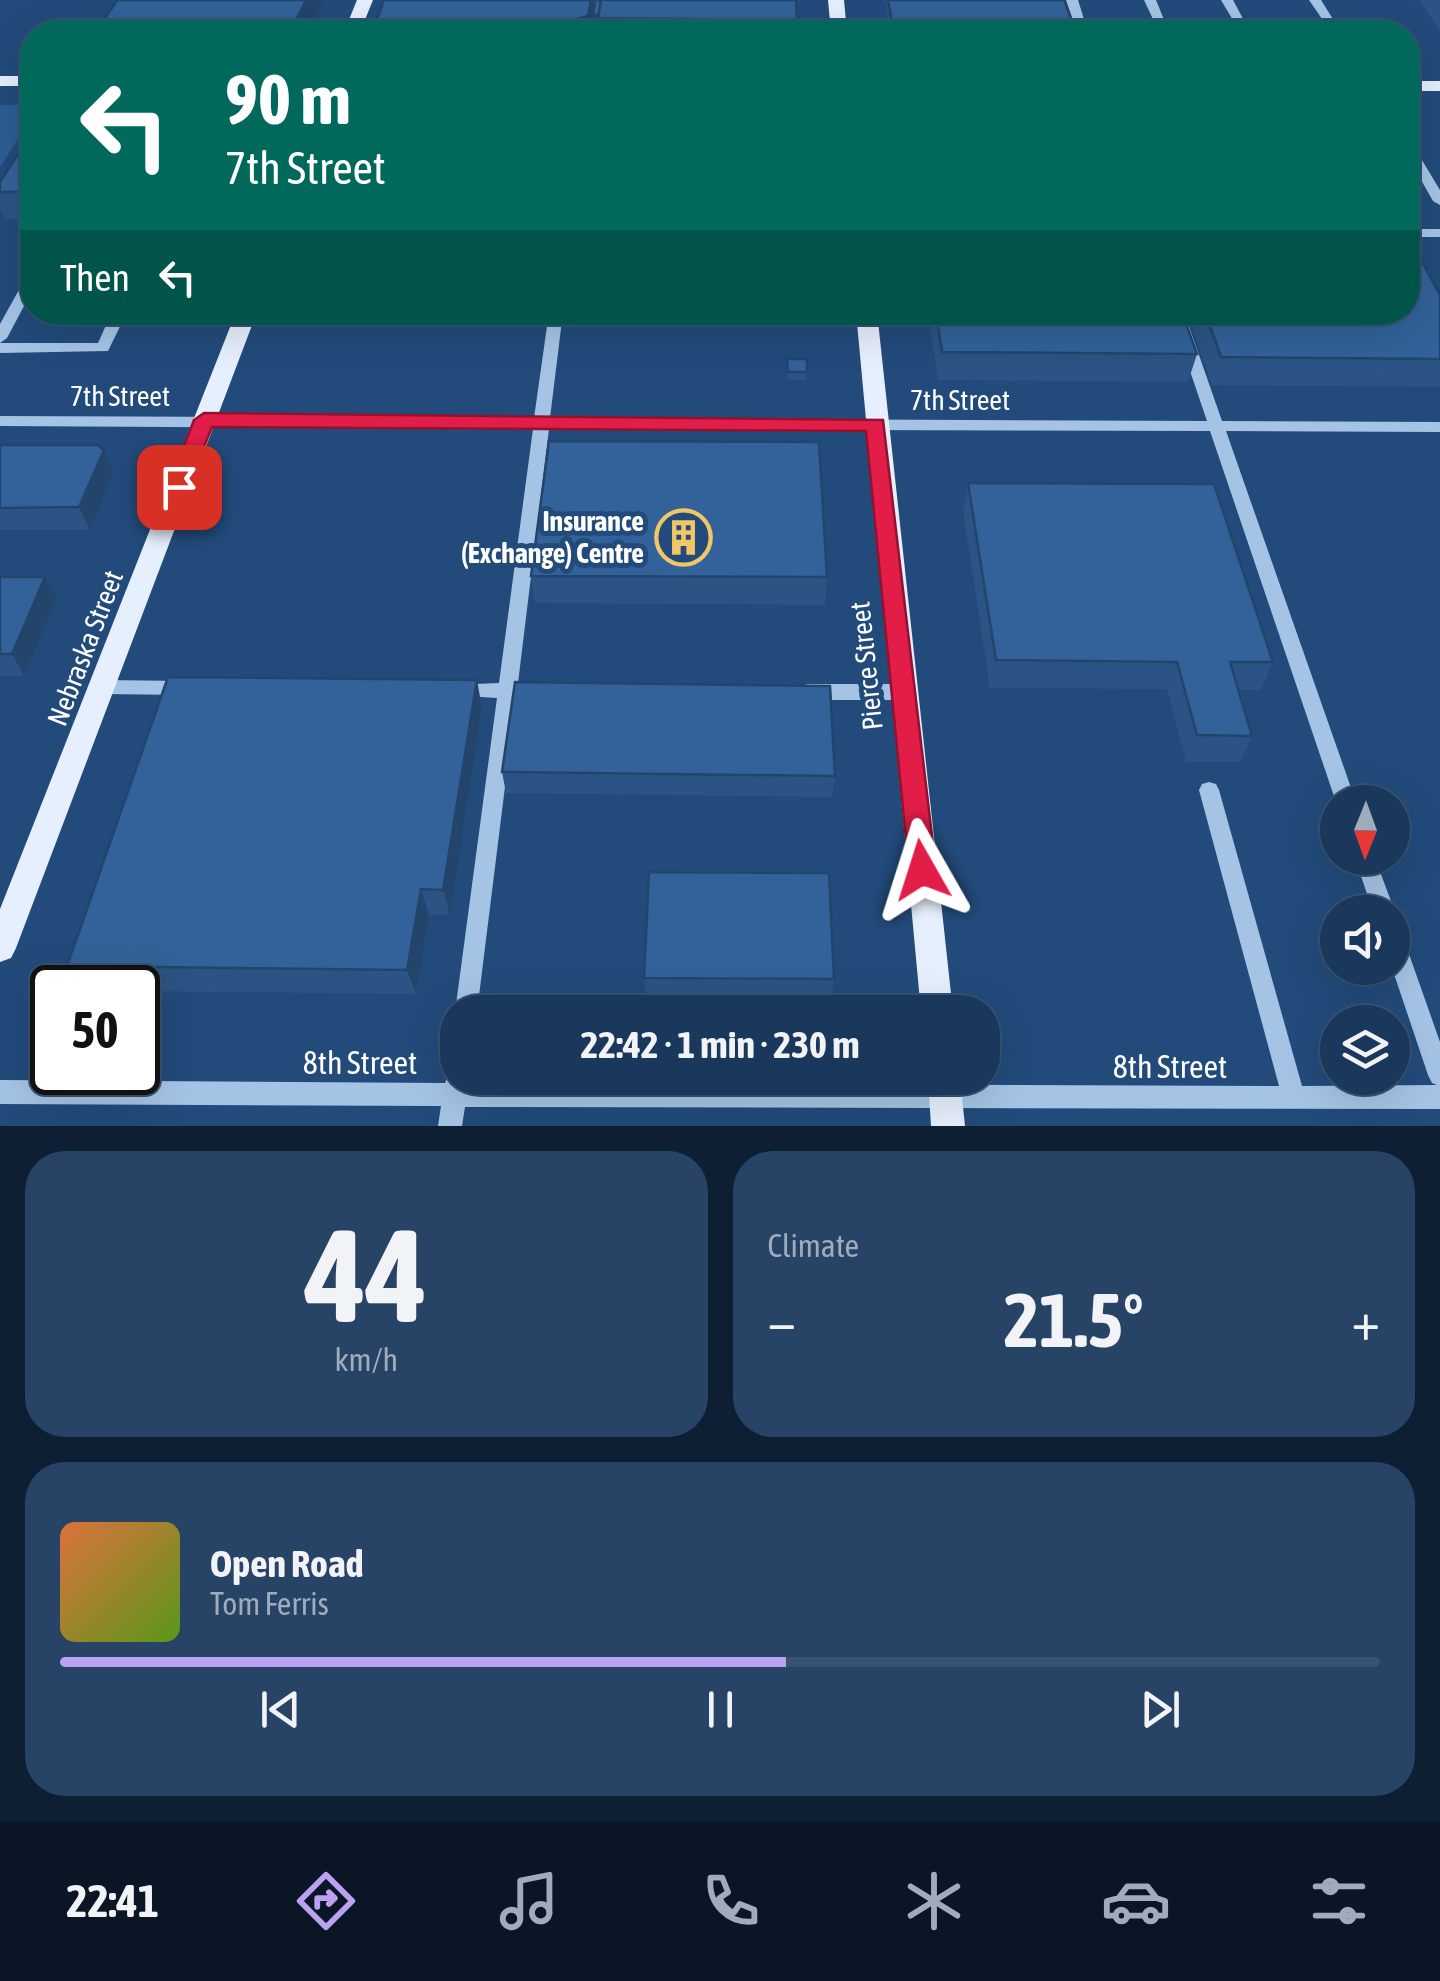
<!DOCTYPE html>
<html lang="en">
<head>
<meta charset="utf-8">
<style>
  :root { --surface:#1a385c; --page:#274365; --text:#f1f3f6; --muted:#9facbb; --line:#385272; --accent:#bca0f2 }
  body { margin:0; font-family:"Asap Condensed",sans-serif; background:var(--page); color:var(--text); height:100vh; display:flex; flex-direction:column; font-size:38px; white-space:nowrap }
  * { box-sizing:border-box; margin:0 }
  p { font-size:32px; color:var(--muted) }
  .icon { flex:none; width:55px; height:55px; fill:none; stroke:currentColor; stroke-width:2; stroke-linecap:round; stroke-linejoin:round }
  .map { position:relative; height:1126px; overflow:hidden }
  .panel { display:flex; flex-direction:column; gap:25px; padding:25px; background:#0e1f33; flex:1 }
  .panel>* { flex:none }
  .top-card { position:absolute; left:20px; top:20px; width:1400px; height:305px; border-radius:40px; box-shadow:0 10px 40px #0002,0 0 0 2px var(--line); background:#00695c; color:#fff; overflow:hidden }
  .needle { width:65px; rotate:181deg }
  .buttons { position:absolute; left:1320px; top:785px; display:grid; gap:20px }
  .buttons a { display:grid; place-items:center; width:90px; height:90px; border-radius:50%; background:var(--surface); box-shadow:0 10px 40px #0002,0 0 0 2px var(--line); font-size:50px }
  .speed { position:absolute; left:30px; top:965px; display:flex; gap:20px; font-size:50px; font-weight:700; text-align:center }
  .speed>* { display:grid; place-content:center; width:130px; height:130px; border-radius:50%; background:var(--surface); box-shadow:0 10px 40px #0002,0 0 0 2px var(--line); line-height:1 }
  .speed .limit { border:5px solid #111; border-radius:15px; background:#fff; color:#111 }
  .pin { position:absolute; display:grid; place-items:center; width:85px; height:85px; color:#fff; margin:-42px; border-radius:20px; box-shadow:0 5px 15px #0006 }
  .me { position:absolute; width:110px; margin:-55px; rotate:354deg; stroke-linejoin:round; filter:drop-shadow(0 0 8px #0008) }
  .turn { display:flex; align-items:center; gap:35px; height:210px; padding:0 40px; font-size:45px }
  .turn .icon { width:130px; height:130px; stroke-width:2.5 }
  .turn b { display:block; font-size:70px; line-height:85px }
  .then { display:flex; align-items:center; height:95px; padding:0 40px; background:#0003; gap:20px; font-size:38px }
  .big { font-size:75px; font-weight:700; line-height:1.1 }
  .panel .card { flex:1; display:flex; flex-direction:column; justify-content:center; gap:15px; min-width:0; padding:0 35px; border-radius:40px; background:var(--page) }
  .panel .dial { align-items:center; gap:0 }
  .dial b { font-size:130px; line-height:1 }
  .song { display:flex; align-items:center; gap:30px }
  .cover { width:120px; height:120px; border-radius:15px; background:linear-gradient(135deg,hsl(20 70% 55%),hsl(90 70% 35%)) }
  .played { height:10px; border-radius:5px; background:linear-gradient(90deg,var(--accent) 55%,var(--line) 55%) }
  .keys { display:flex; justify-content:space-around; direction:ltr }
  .heat { display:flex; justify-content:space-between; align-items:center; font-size:55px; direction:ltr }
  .panel .tiles { flex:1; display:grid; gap:25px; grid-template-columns:1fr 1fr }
  .card:last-child { grid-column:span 2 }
  .trip { position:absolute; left:440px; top:995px; width:560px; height:100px; border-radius:40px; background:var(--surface); box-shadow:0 10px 40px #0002,0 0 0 2px var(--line); font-weight:700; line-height:100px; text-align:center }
  .menu { display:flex; height:160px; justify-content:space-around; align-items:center; background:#0a1625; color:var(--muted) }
  .menu .icon { width:70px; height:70px }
  .menu .active { color:var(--accent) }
  .menu b { font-size:45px; color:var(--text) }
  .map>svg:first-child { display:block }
  .green { fill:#2c5d93 }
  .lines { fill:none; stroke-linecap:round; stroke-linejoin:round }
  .minor-tunnel { stroke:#43668f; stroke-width:12; stroke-dasharray:12 6; stroke-linecap:butt }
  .minor { fill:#a5c4e5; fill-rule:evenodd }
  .major { fill:#e6effd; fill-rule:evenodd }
  .wall { fill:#2b5484 }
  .shaded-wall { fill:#23456b }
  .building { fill:#326299; stroke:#23456b; stroke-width:2.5 }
  .route { fill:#e11d48; stroke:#92132f; stroke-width:2.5 }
  .labels { text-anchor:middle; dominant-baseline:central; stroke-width:10; stroke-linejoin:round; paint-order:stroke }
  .street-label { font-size:28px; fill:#fff; stroke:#224b7b }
  .poi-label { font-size:28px; font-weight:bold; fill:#fff; stroke:#224b7b; text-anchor:end }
  .near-street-label { font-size:32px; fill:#fff; stroke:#224b7b }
</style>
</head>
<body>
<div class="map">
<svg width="1440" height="1126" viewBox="0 0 1440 1126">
  <rect width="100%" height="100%" fill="#224b7b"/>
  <path class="green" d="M0,105H32V118L0,167Z"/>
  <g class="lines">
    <path class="minor-tunnel" d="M598,32L603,0"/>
    <path class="minor" d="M1066,0H1078L1088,32H1077Z
      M1144,0H1156L1169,32H1159Z
      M1221,0H1233L1250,32H1240Z
      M1309,0H1321L1341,32H1331Z
      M1408,143L1414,147L1440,190V205L1433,201L1408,157Z
      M1408,229H1440V237H1408Z
      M32,275V291L7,338L0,343V324L25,279Z
      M112,312H127L108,351L0,353V343H98Z
      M549,312H563L550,418L1207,421L1170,312H1184L1222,421L1440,422V432L1226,431L1356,802H1338V805L1336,802L1210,431L549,429L518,683L543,686L545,691L543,696L516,698L477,1012H458V1018L455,1012L497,698L450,695L448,690L450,685L499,683L533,429L0,426V416L534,418Z
      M102,680L186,681L193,683L195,688L193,693L186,695L102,694L95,692L93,687L95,682Z
      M807,684H905L912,687L914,692L912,697L905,700H807L800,697L798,692L800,687Z
      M1209,782L1216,784L1219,790L1302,1086L1437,1085L1432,1083L1428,1075L1392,968V927L1400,930L1403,937L1440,1042V1109L465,1107L462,1126H438L441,1106L0,1104V1080L445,1083L450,1070L458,1067V1078H469V1083L1279,1086L1199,790L1202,784Z
      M1355,858H1375L1395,912L1392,917V912H1373Z"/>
    <path class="major" d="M357,0H373L360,32H344Z
      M828,0H844L847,32H831Z
      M0,76H32V86H0Z
      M1408,81H1440V91H1408Z
      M236,312H257L16,948L11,958L0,962V909Z
      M856,312H877L953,1012H921Z
      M928,1078H960L965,1126H931Z"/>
  </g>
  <path class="wall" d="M117,0H323L308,32H98Z
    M384,0H593L594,17L592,28H599L598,18L797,20V32H374L373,30Z
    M885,0H1064L1076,32H890Z
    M1419,0H1440V31Z
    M32,151V220L5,219L0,208V182Z
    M1440,295V387L1212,385L1187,312H1408Z
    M928,312H1182L1197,354L1188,382L938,380Z
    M787,359H807L806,380H787Z
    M0,445L113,473L90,530H0Z
    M968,483L1273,662L1261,690H1238L1252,736L1240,762H1186L1167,689L990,688L963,511Z
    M531,576L827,577L825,605L535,603Z
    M0,577L57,599L24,676H0Z
    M482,708L450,915H429L416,994L138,991V988H82L67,966Z
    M502,772L835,776L832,797L506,793Z
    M644,978L834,979L831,999L646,997Z"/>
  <path class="shaded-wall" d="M306,0H323L308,32H292Z
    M591,0H593L594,17L591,32H574L576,19Z
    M104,450L113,473L90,530L79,507Z
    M45,577L57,599L24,676L12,654Z
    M477,680L482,708L450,915L443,890Z
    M421,889L429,915L416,994L407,970Z"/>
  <path class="building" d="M117,0H306L291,31H97Z
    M384,0H591L588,16L576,19L574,31L373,30Z
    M601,0H796L797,20L598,18Z
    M888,0H1064L1076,32H894Z
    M577,28H599V32H576Z
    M32,151V192H0V182L18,154H31Z
    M1408,236L1440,295V359L1221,357L1205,312H1408Z
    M936,312H1182L1197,354L942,352Z
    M787,359H807V372H788Z
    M549,441L819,442L827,577L531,576Z
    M0,445H98L104,450L79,507L0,508Z
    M968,483L1214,484L1273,662H1230L1252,736L1197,735L1177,662L996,660Z
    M0,577H45L12,654H0Z
    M168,677L477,680L443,890L421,889L407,970L67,966Z
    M515,682L830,686L835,776L502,772Z
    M649,872L829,873L834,979L644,978Z"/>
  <path class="route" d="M204,413L883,420L936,870L932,878L922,882L913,878L909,870L866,431L212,427L186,492H171L168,487L194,420Z"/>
  <defs>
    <symbol id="building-ring" viewBox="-11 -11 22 22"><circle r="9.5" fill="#224b7b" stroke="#f1c668" stroke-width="1.5"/><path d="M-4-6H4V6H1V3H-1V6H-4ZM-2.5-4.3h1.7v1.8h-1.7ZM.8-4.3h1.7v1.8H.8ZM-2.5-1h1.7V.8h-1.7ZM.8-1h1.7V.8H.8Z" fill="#f1c668"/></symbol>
  </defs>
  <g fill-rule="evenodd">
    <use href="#building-ring" x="652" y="506" width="63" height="63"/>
  </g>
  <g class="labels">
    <g class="street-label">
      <text x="120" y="396">7th Street</text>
      <text x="960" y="400">7th Street</text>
      <text transform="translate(85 648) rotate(-69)">Nebraska Street</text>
      <text transform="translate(866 666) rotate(-96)">Pierce Street</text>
    </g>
    <g class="poi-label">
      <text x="644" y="521">Insurance<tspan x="644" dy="32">(Exchange) Centre</tspan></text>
    </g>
    <g class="near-street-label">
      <text x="360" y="1062">8th Street</text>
      <text x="1170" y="1066">8th Street</text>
    </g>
  </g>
</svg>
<div class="buttons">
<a><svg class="needle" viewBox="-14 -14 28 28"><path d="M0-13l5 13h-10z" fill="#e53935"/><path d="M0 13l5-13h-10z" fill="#9facbb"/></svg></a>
<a><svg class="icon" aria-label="sound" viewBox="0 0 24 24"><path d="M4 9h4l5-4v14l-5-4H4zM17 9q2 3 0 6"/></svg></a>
<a><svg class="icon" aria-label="layers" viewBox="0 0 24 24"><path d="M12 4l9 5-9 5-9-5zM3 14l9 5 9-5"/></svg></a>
</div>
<div class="speed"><div class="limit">50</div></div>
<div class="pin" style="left:179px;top:487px;background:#d93025"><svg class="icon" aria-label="arrive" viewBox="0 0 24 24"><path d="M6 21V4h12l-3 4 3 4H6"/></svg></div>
<svg class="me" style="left:922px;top:870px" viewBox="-20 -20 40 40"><path d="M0-17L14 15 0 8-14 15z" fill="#e11d48" stroke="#fff" stroke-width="4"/></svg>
<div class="trip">22:42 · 1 min · 230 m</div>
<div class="top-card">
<div class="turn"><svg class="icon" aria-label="left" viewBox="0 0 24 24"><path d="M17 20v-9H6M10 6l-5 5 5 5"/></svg><div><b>90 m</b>7th Street</div></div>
<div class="then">Then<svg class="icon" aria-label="left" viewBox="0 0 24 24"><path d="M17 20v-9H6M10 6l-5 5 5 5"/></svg></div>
</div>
</div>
<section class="panel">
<div class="tiles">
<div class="card dial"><b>44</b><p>km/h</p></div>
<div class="card"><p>Climate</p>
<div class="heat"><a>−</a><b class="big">21.5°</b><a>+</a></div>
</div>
<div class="card">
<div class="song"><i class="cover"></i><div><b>Open Road</b><p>Tom Ferris</p></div></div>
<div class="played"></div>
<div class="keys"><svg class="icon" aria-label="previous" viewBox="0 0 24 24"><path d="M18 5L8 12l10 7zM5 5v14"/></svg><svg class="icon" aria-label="pause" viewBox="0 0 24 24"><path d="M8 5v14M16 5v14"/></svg><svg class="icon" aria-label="next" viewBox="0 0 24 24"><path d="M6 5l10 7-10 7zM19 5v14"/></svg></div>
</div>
</div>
</section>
<nav class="menu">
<b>22:41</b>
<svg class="icon active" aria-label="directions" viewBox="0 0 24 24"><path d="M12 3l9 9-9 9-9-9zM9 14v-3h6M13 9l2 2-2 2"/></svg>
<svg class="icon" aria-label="music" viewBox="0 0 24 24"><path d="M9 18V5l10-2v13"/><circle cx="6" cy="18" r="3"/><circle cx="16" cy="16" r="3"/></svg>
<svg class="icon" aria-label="phone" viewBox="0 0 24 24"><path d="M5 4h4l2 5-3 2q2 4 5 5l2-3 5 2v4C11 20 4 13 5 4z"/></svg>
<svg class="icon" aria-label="climate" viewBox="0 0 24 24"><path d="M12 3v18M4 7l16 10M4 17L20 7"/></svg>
<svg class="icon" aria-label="car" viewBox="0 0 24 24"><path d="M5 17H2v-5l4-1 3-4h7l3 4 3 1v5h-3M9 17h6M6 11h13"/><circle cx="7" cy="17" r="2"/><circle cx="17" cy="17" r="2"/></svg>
<svg class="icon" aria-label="filters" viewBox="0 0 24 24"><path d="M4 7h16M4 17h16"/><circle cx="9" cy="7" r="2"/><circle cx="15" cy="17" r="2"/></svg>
</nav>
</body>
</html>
